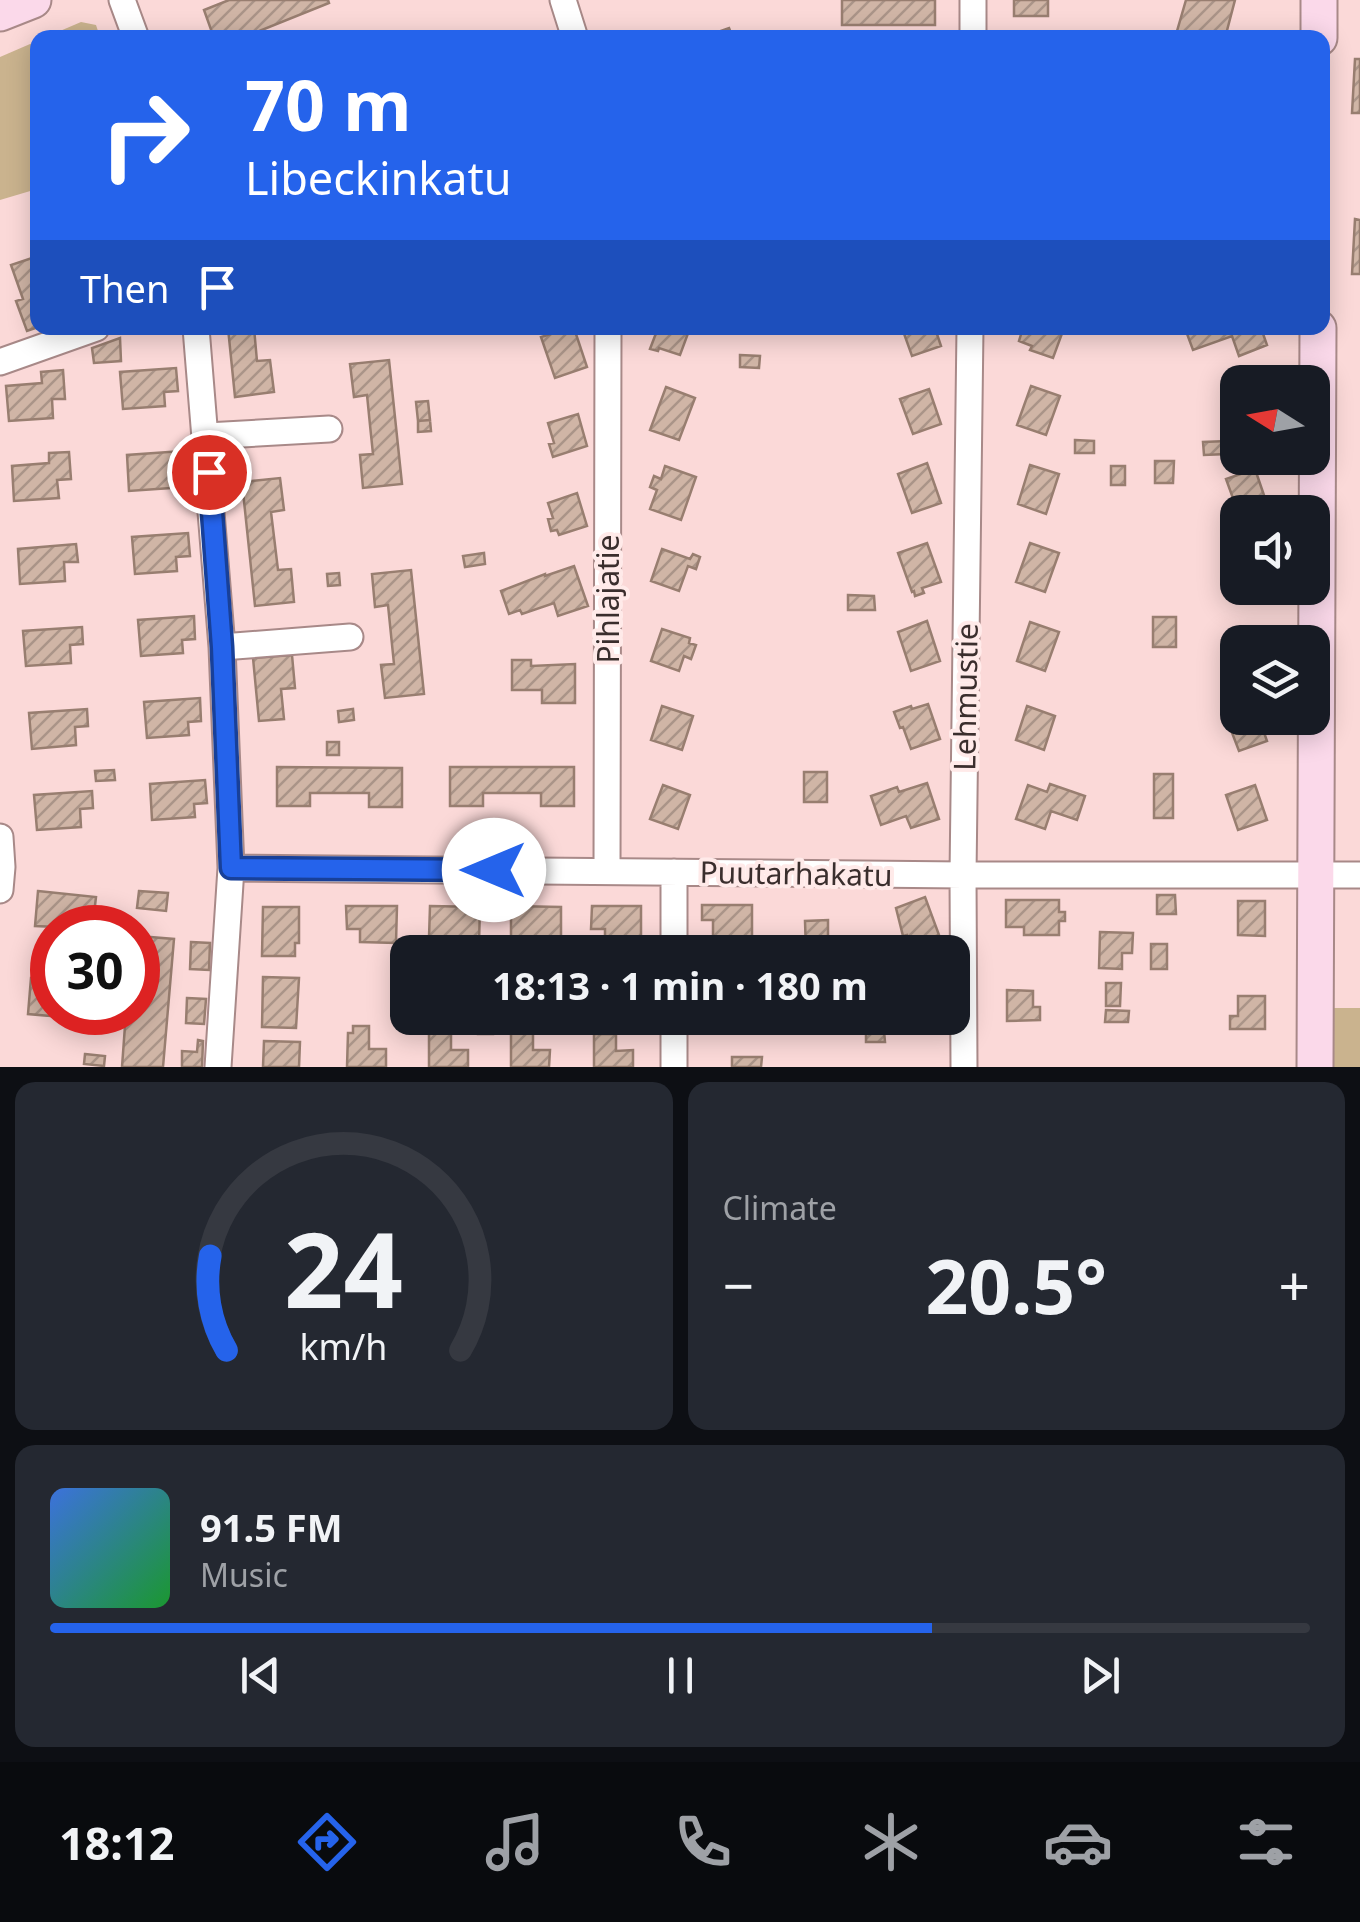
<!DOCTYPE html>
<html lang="en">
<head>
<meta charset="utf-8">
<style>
  :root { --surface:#171b24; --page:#242831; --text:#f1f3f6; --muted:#9ea1a6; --line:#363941; --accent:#2563eb }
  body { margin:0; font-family:"Noto Sans",sans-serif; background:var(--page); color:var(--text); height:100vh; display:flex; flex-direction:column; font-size:38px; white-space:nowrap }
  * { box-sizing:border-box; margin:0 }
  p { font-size:32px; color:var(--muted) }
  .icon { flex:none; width:55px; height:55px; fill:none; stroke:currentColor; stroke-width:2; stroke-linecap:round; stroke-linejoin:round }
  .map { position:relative; height:1067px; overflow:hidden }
  .details { display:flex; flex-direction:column; gap:15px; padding:15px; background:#0d0f14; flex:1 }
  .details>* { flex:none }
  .top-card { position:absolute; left:30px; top:30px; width:1300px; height:305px; border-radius:20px; box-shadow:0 5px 25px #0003; background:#2563eb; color:#fff; overflow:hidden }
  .needle { width:65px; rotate:281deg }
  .tools { position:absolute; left:1220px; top:365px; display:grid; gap:20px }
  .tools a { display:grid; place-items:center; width:110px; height:110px; border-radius:20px; background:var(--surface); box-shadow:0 5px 25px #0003; font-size:50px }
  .speed { position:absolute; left:30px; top:905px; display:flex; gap:20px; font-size:50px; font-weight:700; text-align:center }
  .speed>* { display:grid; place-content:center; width:130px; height:130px; border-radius:50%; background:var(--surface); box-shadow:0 5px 25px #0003; line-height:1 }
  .speed .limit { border:15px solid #d22; background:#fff; color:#111 }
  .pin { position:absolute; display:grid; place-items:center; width:85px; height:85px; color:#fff; margin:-42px; border:5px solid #fff; border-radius:50%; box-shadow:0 2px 10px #0007 }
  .me { position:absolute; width:110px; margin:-55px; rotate:270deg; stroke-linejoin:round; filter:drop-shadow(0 0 8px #0008) }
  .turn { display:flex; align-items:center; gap:35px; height:210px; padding:0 50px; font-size:45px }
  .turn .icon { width:130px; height:130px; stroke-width:2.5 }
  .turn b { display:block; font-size:70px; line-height:85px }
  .then { display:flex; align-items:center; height:95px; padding:0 50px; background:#0003; gap:20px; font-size:38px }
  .big { font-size:75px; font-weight:700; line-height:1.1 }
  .details .widget { flex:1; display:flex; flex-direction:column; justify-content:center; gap:15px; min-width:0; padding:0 35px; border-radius:20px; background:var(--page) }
  .details .dial { align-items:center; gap:0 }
  .dial svg { height:260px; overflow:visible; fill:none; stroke:var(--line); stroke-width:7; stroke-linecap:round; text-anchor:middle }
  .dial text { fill:var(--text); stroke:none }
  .song { display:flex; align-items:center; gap:30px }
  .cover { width:120px; height:120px; border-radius:15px; background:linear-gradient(135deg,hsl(220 70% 55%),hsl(130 70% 35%)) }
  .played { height:10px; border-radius:5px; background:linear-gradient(90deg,var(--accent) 70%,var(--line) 70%) }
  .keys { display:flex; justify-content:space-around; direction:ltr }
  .heat { display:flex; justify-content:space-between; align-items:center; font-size:55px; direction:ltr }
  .details .tiles { flex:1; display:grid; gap:15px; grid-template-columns:1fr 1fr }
  .widget:last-child { grid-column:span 2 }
  .trip { position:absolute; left:390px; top:935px; width:580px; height:100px; border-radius:20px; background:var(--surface); box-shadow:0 5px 25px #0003; font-weight:700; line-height:100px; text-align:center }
  .tab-bar { display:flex; height:160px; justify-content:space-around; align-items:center; background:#090b0e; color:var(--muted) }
  .tab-bar .icon { width:70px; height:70px }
  .tab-bar .current { color:var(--accent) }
  .tab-bar b { font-size:45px; color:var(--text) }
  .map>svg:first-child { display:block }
  .green { fill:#cab38e }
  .building { fill:url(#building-hatch); stroke:#987e70; stroke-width:2.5 }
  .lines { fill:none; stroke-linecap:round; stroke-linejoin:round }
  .street-casing { stroke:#a88988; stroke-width:29 }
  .secondary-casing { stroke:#a88988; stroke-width:39 }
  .street { stroke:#fff; stroke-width:25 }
  .secondary { stroke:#fbd9ea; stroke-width:35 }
  .route-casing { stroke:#184099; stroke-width:25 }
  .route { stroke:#2563eb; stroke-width:18 }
  .labels { text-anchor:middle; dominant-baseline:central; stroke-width:8; stroke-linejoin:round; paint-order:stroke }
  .street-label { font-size:30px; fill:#3a2e2d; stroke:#ffeae9 }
</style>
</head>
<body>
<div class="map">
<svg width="1360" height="1067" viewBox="0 0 1360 1067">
  <defs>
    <pattern id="building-hatch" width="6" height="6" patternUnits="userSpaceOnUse" patternTransform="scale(2.5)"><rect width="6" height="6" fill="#d0b5a6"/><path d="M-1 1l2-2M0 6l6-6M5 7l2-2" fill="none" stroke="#aa9488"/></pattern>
  </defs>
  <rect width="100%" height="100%" fill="#fbd9d8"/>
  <path class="green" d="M81,22L96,25L100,37H46Z
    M37,41V189L0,200V57Z
    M1329,1008H1360V1067H1329Z"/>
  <path class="building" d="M229,0H328L329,3L242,38H214L204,10Z
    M842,0H935V25H842Z
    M1014,0H1048V16H1014Z
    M1186,0H1235L1225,38H1175Z
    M729,28L733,38H701Z
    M1355,59H1360V113H1352Z
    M1355,219L1360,220V274H1352Z
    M38,256V327L27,331L16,301L23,299L11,265Z
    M228,328H254L257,361L270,360L274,392L235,397Z
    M431,328H453V332L431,333Z
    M570,328H574L587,367L555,378L541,337Z
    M658,328H690L680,355L659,348L658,351L650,349Z
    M902,328H935L941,346L912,356Z
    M1023,328H1064L1053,358L1030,350L1032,346L1019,341Z
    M1195,328H1261L1267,345L1239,356L1232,336L1193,350L1186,331Z
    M120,338L121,361L94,363L92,348Z
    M740,355L760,356L759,368L740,367Z
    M389,360L402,484L363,488L360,455L373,454L370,425L367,395L354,397L350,364Z
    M176,368L178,391L164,392L165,406L123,409L120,372Z
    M63,370L65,399H52L53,418L9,421L6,386L42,383L41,372Z
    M1031,386L1060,396L1046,435L1017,425Z
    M666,387L695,398L679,440L650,430Z
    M929,389L941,424L913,434L900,399Z
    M1238,397V431L1227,400Z
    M428,401L430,420L418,421L416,402Z
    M578,414L587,446L553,457L549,444L554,443L548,423Z
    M430,420L431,431L418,432V421Z
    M1075,440L1094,441V453H1075Z
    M1227,441V454L1204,455L1203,442Z
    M182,451L185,487L129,491L127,455Z
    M69,452L71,479L57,480L59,498L14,501L12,466L49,463V453Z
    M1155,461H1174L1173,483H1155Z
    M927,463L941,503L912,513L898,474Z
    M1030,465L1059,474L1046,514L1018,504Z
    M665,466L696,477L681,520L650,509L657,490L650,487L654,476L661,479Z
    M1111,466H1125V485H1111Z
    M1255,469L1267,504L1244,512H1238L1226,479Z
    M280,478L284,510L271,512L278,570L291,569L294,602L255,606L242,482Z
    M577,493L587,526L559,535L557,530L551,531L548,519L553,518L548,503Z
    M188,533L190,556L176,557L177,571L135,574L132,537Z
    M927,543L941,582L922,588L924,593L915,596L914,591L912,592L898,553Z
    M1030,543L1059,553L1045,592L1016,582Z
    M76,544L78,562H64L65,581L20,584L18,549Z
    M662,549L690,559L693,554L700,557L696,569L688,566L679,591L651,581Z
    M484,553L485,564L465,567L463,556Z
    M1238,555V588H1256L1239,594L1226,558Z
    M574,566L588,606L558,616L554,603L522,614L520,610L509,614L501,591L545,574V576Z
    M411,570L424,694L385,698L381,665L394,664L388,605L375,607L372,574Z
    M339,573L340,585L328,586L327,574Z
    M848,595L874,596L875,610H848Z
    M194,616L195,639L182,640L183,653L141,656L138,620Z
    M1153,617H1176V647H1153Z
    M927,621L940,661L911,671L898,632Z
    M1030,622L1059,632L1045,671L1017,661Z
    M82,627L83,644L70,645L71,663L26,666L23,631Z
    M1251,628L1257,642H1238V675L1222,640Z
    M662,629L690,638L689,643L696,645L691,659L684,656L679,671L651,661Z
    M292,655L295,688L281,689L284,719L259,721L253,658Z
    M512,660H531V666L575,664V703H542V690H512Z
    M200,698L201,721L188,722L189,735L147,738L144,702Z
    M928,704L940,739L911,749L903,727L900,728L894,712L911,706L912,709Z
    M662,706L693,716L682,750L651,740Z
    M1027,706L1055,716L1044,750L1016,740Z
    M87,709L88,726L75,727L76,745L32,749L29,713Z
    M353,709L354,720L339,722L338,711Z
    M1238,713V718H1259L1267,741L1239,751L1226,717Z
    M327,742H339V755H327Z
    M277,767L402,768V807H369V793H310V806H277Z
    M450,767H574V806H541V793H483V806H450Z
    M114,770L115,780L96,781L95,771Z
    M804,772H827V802H804Z
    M1154,774H1173V818H1154Z
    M205,780L207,803L194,804L195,817L152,820L150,784Z
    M927,783L939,819L911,828L906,816L881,825L871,796L897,787L899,792Z
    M1050,784L1085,796L1077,820L1051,811L1045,829L1016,819L1028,785L1047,792Z
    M663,785L690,795L678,829L650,819Z
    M1255,785L1267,820L1238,830L1226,795Z
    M92,791L93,808L80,809L81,827L37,830L34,795Z
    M38,891L96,897L94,914L81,913L80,928L35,926Z
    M139,891L168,893L166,911L137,908Z
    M1157,895H1175L1176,914H1157Z
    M925,897L939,935L910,946L907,935L903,936L896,908Z
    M1006,900H1059V912H1065V921H1059V935H1024V927H1006Z
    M1238,901H1265V936L1238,935Z
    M702,905H752V949L713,948V920H702Z
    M346,906H397L396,943L360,942V929H347Z
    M430,906L480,907L479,943L442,942L443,938H429Z
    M511,906L561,907V943H525V939H511Z
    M592,906H641V943L605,942V929H591Z
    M263,907H299V943H295V956H262Z
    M828,920V952H806L805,921Z
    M1100,932L1133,933L1132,953H1122V969L1099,968Z
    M138,936L174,939L163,1067H122L126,1012H138Z
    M191,942L210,943L209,970L190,969Z
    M1151,944H1167V969H1151Z
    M263,977L299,978L296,1028L262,1027Z
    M31,978L52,980V1012H74L73,1018L28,1014Z
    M1106,983H1121L1120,1006H1106Z
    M1007,990L1033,991V1007H1040V1020L1007,1021Z
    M1238,996H1265V1029H1230V1016H1238Z
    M187,998L206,999L204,1024L186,1023Z
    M1106,1010L1129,1011L1128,1022H1105Z
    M478,1018H493V1034H478Z
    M562,1018H576V1033H563Z
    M713,1018H751L752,1031H713Z
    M353,1026H369V1049H386V1067H347L348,1033H353Z
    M866,1031H884L885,1042H866Z
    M429,1033H451V1050H468V1067H429Z
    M511,1033H533V1050H550L549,1067H511Z
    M594,1034H616V1051L633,1050V1067H594Z
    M198,1040L203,1041L202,1067H182V1051L197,1052Z
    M264,1041L300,1042L299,1067H263Z
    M85,1054L105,1056L104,1066L84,1064Z
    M732,1057H762L761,1067H732Z"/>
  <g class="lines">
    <defs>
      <path id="street" d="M122,0L136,38
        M563,0L575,38
        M973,38V0
        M196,328L222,647L231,868L218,1067
        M0,362L96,328
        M207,436L329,429
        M222,647L350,637
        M0,837L2,867L0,890
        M231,868L963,875H1360
        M607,870L608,328
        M674,952V872
        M674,1067V1018
        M964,1067L963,875L970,328"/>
      <path id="secondary" d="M0,13L33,0
        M1319,38V0
        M1315,1067L1318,328"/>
    </defs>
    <use href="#street" class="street-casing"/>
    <use href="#secondary" class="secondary-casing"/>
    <use href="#street" class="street"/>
    <use href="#secondary" class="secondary"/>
  </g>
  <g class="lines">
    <defs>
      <path id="route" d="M209,472L222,647L231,868L494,870"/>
    </defs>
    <use href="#route" class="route-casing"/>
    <use href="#route" class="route"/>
  </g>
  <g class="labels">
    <g class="street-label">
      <text transform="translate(607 599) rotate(-90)">Pihlajatie</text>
      <text transform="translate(965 697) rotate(-89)">Lehmustie</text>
      <text transform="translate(796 873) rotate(1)">Puutarhakatu</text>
    </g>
  </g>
</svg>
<div class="tools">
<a><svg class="needle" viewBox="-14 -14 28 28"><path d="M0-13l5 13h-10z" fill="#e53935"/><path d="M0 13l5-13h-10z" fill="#9ea1a6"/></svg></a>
<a><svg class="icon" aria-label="sound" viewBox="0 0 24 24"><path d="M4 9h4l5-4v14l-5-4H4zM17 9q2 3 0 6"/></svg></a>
<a><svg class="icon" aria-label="layers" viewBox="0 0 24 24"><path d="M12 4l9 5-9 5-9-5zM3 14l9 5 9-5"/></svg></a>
</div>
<div class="speed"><div class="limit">30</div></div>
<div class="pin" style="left:209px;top:472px;background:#d93025"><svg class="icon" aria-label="arrive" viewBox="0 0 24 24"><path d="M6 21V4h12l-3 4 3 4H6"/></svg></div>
<svg class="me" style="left:494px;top:870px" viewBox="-20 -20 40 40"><circle r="19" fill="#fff"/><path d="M0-13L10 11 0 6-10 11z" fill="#2563eb"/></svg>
<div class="trip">18:13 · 1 min · 180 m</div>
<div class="top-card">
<div class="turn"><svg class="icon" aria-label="right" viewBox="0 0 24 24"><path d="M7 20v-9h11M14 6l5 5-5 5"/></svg><div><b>70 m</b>Libeckinkatu</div></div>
<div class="then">Then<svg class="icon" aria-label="arrive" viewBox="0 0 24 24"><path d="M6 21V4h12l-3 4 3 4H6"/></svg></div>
</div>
</div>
<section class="details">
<div class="tiles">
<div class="widget dial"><svg viewBox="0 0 100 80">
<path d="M14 69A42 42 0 1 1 86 69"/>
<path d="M14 69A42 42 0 0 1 9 40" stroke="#2563eb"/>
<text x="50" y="56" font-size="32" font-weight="700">24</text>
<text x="50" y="72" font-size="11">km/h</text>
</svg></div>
<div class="widget"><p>Climate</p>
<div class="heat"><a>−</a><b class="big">20.5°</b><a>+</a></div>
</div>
<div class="widget">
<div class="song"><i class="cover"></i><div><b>91.5 FM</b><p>Music</p></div></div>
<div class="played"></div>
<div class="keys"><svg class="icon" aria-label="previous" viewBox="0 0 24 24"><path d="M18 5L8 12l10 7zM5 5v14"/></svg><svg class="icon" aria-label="pause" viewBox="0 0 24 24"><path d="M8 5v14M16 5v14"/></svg><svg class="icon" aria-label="next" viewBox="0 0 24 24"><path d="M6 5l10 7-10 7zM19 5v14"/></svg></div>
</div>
</div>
</section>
<nav class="tab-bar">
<b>18:12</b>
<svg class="icon current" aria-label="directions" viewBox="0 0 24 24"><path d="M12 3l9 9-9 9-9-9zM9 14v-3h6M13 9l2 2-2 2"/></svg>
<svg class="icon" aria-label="music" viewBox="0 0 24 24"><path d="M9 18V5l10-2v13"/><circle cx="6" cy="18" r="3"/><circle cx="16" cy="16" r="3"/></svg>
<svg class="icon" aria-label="phone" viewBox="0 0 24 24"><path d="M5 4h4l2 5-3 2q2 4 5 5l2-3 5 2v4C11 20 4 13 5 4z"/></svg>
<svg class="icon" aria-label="climate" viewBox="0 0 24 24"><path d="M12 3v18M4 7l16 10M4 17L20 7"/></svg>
<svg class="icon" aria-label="car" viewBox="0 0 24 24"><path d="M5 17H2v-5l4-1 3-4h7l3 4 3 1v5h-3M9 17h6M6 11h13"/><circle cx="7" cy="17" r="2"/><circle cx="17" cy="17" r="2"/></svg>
<svg class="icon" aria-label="filters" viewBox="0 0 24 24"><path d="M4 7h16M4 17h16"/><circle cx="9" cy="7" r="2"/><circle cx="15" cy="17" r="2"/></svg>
</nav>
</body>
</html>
